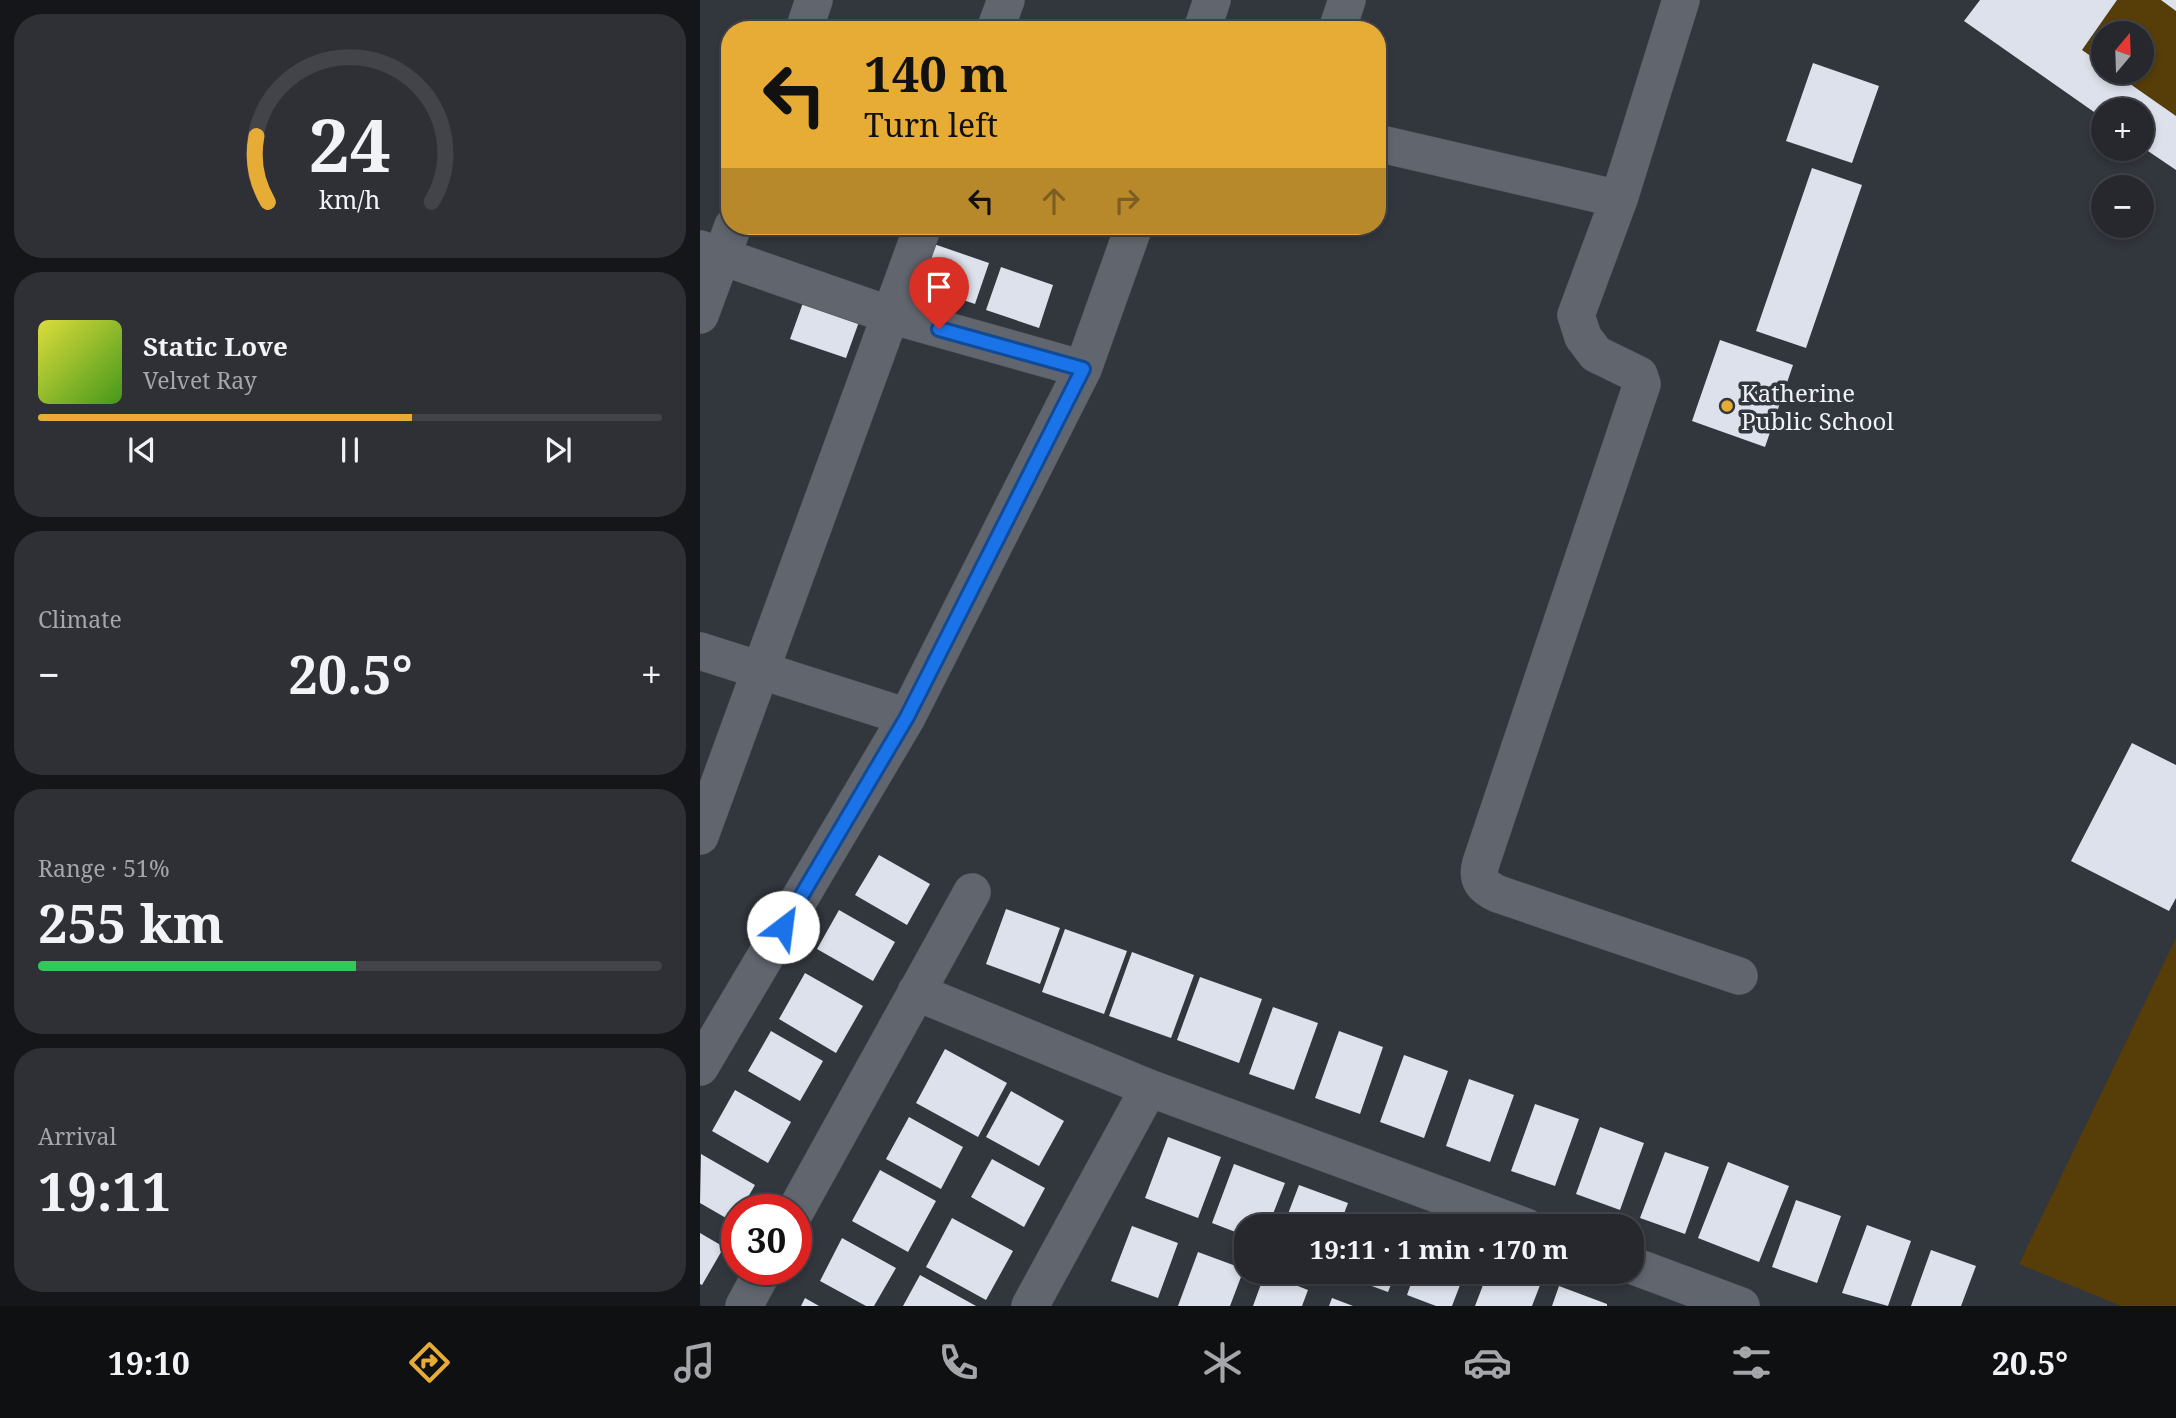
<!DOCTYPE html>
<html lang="en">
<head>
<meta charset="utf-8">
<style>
  :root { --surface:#26282e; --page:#2e3036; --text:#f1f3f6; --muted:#a4a6aa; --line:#42444a; --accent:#e6ac36 }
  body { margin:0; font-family:"Noto Serif",serif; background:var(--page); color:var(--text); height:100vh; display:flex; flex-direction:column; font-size:26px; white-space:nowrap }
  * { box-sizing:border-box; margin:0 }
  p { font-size:23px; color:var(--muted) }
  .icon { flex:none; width:38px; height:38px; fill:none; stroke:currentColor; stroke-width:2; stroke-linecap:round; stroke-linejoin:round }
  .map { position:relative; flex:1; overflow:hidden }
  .panel { display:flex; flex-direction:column; gap:14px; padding:14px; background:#151619; width:700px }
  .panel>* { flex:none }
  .guide { position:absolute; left:21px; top:21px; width:665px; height:214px; border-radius:28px; box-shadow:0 4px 10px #0003,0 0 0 2px var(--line); background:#e6ac36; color:#111; overflow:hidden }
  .needle { width:46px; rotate:19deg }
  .buttons { position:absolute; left:1391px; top:21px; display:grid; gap:14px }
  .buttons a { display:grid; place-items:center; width:63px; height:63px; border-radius:50%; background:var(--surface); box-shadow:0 4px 10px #0003,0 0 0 2px var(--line); font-size:35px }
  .speed { position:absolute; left:21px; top:1194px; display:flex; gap:14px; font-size:35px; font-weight:700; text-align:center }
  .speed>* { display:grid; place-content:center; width:91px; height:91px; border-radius:50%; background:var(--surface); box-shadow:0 4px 10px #0003,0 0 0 2px var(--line); line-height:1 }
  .speed .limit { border:10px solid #d22; background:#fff; color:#111 }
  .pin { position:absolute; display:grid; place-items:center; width:60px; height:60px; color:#fff; margin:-72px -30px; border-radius:50% 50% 50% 0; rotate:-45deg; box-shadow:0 0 7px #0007 }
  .pin .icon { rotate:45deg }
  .me { position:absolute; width:77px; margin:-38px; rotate:30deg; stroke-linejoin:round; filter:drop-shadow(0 0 5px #0008) }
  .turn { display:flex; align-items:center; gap:24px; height:147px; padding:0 28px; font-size:32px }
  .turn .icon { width:91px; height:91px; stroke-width:2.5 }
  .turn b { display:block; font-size:49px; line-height:60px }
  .lanes { display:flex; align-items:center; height:66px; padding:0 28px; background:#0003; justify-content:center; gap:35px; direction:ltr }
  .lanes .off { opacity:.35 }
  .big { font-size:52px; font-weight:700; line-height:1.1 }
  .panel .widget { flex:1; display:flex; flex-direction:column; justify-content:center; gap:10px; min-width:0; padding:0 24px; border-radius:28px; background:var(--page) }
  .panel .dial { align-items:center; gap:0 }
  .dial svg { height:182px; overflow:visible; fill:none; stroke:var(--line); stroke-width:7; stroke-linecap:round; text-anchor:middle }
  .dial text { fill:var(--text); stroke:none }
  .song { display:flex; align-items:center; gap:21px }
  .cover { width:84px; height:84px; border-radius:10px; background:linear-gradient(135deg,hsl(60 70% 55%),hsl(100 70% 35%)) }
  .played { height:7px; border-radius:4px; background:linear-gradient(90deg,var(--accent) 60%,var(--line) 60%) }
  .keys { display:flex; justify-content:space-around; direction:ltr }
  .heat { display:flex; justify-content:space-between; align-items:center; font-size:38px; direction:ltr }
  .charge { height:10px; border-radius:5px; background:linear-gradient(90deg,#34c759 51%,var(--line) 0) }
  .trip { position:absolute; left:534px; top:1214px; width:410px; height:70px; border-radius:28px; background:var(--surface); box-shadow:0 4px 10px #0003,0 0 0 2px var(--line); font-weight:700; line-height:70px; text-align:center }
  .menu { display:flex; height:112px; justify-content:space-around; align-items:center; background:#0f1012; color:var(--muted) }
  .menu .icon { width:49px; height:49px }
  .menu .on { color:var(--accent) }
  .menu b { font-size:32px; color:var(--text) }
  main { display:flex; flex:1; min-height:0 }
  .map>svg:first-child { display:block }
  .green { fill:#573e09 }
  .building { fill:#dce1eb }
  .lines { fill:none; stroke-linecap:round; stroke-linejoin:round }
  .minor-casing { stroke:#51545b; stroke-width:38 }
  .minor { stroke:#61656d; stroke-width:37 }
  .route-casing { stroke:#114b97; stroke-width:18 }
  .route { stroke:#1a73e8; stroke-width:12 }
  .poi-dot { fill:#e6ac36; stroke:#32363d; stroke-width:2.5 }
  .labels { text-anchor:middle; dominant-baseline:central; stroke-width:7; stroke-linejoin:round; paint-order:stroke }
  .poi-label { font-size:24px; fill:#eff2f6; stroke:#32363d; text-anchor:start }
</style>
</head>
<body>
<main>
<section class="panel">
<div class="widget dial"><svg viewBox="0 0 100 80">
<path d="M14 69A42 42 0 1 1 86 69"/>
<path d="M14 69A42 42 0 0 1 9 40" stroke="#e6ac36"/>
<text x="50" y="56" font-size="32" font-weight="700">24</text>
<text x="50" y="72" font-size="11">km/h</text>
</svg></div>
<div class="widget">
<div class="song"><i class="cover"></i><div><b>Static Love</b><p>Velvet Ray</p></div></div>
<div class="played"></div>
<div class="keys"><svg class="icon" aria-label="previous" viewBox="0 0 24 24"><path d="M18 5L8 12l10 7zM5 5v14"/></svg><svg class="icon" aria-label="pause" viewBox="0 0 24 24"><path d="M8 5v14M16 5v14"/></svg><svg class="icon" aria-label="next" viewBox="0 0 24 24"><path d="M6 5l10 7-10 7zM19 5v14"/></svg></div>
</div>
<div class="widget"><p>Climate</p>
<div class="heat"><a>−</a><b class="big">20.5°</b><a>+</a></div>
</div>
<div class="widget"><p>Range · 51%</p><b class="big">255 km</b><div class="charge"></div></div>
<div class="widget"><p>Arrival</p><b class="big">19:11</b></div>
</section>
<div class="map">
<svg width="1476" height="1306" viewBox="0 0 1476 1306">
  <rect width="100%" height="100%" fill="#32363d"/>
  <path class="green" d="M1417,0H1461L1476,11V116L1413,72H1442V33H1404L1403,65L1382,50Z
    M1476,938V1306H1421L1319,1264Z"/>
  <path class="building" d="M1280,0H1417L1382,50L1404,65V72H1413L1476,116V170L1442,147V110H1404V119L1264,21Z
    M1461,0H1476V11Z
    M1113,63L1179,86L1152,163L1086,141Z
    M1112,168L1162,185L1106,348L1056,331Z
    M231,243L289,263L275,304L216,284Z
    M301,267L353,285L339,328L286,310Z
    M104,300L160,319L146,358L90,339Z
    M1020,340L1093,365L1065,447L992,421Z
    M1432,743L1476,765V898L1469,911L1371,861Z
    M179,855L230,884L207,925L155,895Z
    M306,909L360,928L340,984L286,964Z
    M139,910L195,942L173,981L117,949Z
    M365,929L427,951L404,1014L342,992Z
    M432,952L494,975L471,1038L409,1016Z
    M105,973L163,1006L136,1053L79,1019Z
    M500,977L562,999L539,1063L477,1040Z
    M573,1007L618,1023L594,1090L549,1074Z
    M71,1031L123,1061L100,1101L48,1071Z
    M639,1031L683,1047L660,1114L615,1098Z
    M245,1049L307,1083L278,1137L216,1103Z
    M704,1055L748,1071L724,1138L680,1122Z
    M769,1079L814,1095L790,1162L746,1146Z
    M35,1090L91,1122L68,1163L12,1131Z
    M311,1091L364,1121L339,1166L286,1137Z
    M835,1104L879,1119L855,1186L811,1171Z
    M209,1117L263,1147L241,1189L186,1159Z
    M900,1127L944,1143L920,1210L876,1194Z
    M468,1137L521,1157L498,1218L445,1198Z
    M965,1152L1009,1167L985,1234L940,1218Z
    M1,1154L55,1185L41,1209H37L33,1222L0,1203Z
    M292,1159L345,1188L324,1227L271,1197Z
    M1028,1162L1089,1186L1059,1262L998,1238Z
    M534,1164L585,1183L568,1227H546V1236L512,1223Z
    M180,1170L236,1201L208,1252L152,1221Z
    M599,1185L648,1203L639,1227H583Z
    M1096,1200L1141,1216L1117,1283L1072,1267Z
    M666,1213L700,1227H661Z
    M252,1218L313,1251L286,1300L226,1267Z
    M1167,1225L1211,1241L1188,1306L1142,1293Z
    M432,1226L478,1243L458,1298L411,1281Z
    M0,1233L24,1247L2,1285L0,1284Z
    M142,1238L196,1268L174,1306H166L120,1281Z
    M1231,1250L1276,1266L1261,1306H1211Z
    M498,1252L544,1269L530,1306H478Z
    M643,1272H696L688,1292L642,1275Z
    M715,1272H765L752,1306H736L707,1295Z
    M788,1272H821L842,1280L832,1306H775Z
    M565,1273L608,1290L602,1306H553Z
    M220,1275L276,1306H203Z
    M859,1286L907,1304V1306H852Z
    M105,1298L119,1306H101Z
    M632,1298L653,1306H629Z"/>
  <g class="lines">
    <defs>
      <path id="minor" d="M981,0L919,199L876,315L883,337L896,354L939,375L942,384L781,863C776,880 783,887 798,894L1039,976
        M104,30L114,0
        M295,30L306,0
        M502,30L512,0
        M637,30L647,0
        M677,143L919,199
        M0,249L190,315L383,369
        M0,315L33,226
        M0,651L207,717
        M0,836L223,226
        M216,992L449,1088L826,1227
        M0,1067L207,717L383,369L434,226
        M96,1210L272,892
        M931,1265L1041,1306
        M44,1306L64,1269
        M330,1306L449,1088"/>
    </defs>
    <use href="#minor" class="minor-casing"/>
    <use href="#minor" class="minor"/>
  </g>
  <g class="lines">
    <defs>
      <path id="route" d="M83,927L207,717L383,369L239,329"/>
    </defs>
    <use href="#route" class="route-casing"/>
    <use href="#route" class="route"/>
  </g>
  <circle class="poi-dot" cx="1027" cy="406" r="7"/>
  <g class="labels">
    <g class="poi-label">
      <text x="1041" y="392">Katherine<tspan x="1041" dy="28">Public School</tspan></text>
    </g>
  </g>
</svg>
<div class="buttons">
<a><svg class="needle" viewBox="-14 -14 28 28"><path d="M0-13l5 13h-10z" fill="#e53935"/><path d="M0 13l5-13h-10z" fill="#a4a6aa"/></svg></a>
<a>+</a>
<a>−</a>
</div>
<div class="speed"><div class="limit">30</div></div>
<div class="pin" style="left:239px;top:329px;background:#d93025"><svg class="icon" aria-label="arrive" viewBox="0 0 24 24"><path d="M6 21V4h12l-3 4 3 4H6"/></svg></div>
<svg class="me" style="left:83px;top:927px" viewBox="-20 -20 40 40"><circle r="19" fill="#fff"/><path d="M0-13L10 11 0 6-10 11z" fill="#1a73e8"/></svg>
<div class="trip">19:11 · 1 min · 170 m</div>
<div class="guide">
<div class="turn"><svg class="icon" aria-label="left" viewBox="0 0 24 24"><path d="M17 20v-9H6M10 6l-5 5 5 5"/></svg><div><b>140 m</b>Turn left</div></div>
<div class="lanes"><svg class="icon" aria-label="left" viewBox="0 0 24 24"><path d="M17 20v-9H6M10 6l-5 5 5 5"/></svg><svg class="icon off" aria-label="ahead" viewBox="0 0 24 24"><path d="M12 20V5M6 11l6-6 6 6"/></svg><svg class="icon off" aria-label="right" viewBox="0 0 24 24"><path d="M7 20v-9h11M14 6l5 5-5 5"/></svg></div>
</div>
</div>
</main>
<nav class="menu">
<b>19:10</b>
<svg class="icon on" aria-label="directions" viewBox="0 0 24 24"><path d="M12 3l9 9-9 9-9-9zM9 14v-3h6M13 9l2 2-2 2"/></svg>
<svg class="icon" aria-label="music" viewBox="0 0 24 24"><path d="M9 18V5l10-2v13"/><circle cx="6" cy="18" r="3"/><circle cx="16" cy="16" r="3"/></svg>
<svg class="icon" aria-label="phone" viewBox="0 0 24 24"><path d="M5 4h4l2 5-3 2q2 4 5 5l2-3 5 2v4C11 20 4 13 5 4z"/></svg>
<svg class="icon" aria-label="climate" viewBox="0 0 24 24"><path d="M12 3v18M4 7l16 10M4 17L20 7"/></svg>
<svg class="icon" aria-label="car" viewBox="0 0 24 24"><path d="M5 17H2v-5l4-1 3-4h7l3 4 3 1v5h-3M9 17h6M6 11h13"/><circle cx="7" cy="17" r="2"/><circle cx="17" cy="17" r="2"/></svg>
<svg class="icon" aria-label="filters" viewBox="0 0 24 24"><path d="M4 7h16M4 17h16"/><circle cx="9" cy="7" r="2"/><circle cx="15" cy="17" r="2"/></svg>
<b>20.5°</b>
</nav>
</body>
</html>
